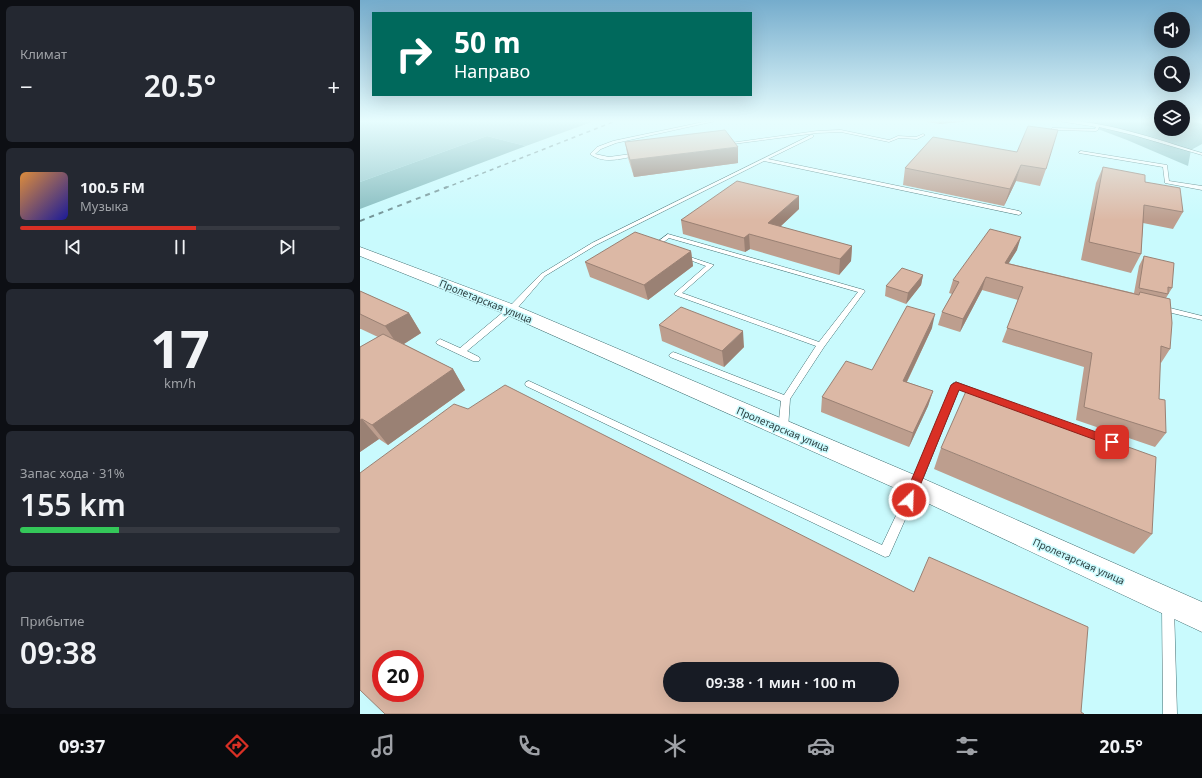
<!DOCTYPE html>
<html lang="ru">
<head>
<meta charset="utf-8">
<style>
  :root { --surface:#171b24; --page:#242831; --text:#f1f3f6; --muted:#9ea1a6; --line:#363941; --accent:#d93025 }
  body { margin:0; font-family:"Noto Sans",sans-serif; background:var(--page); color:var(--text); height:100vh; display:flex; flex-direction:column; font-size:15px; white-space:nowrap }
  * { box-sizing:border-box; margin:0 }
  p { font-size:13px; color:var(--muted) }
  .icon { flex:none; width:22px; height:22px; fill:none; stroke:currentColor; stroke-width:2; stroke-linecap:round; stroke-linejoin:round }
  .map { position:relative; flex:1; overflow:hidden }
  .details { display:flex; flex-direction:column; gap:6px; padding:6px; background:#0d0f14; width:360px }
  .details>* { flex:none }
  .hud { position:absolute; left:12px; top:12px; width:380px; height:84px; border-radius:0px; box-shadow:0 4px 16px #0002; background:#00695c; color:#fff; overflow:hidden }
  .controls { position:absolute; left:794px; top:12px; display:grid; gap:8px }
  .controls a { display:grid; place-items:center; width:36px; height:36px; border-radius:50%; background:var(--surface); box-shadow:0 4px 16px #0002; font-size:20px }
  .speed { position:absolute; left:12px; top:650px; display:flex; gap:8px; font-size:20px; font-weight:700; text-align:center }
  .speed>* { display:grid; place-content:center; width:52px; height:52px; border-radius:50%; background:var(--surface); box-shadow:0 4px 16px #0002; line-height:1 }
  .speed .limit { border:6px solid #d22; background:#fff; color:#111 }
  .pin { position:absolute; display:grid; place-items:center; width:34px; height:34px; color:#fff; margin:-17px; border-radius:8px; box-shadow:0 2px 6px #0006 }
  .me { position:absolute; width:44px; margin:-22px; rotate:24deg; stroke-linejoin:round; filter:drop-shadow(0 0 3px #0008) }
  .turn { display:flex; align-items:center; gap:14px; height:84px; padding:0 16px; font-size:18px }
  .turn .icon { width:52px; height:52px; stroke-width:2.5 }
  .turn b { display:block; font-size:28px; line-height:34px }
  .big { font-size:30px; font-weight:600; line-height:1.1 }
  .details .tile { flex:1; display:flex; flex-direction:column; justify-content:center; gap:6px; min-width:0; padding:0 14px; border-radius:6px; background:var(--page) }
  .details .dial { align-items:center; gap:0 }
  .dial b { font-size:52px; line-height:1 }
  .song { display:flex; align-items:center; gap:12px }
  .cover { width:48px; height:48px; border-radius:6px; background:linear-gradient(135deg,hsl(30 70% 55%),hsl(240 70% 35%)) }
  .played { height:4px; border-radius:2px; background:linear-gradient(90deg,var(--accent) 55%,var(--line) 55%) }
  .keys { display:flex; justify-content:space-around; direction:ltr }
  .heat { display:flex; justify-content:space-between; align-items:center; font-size:22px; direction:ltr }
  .charge { height:6px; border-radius:3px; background:linear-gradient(90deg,#34c759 31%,var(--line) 0) }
  .trip { position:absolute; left:303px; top:662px; width:236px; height:40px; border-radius:20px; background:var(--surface); box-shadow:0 4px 16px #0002; font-weight:600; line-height:40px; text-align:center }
  .menu { display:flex; height:64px; justify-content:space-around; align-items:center; background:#090b0e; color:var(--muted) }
  .menu .icon { width:28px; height:28px }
  .menu .active { color:var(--accent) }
  .menu b { font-size:18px; color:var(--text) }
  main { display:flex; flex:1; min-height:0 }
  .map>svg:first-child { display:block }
  .green { fill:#95c7cb }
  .forest { fill:#83babd }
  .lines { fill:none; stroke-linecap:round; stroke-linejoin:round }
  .service-casing { stroke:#437073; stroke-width:1 }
  .tertiary-casing { stroke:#437073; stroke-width:1 }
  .service { fill:#fff; fill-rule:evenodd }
  .tertiary { fill:#fff; fill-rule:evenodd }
  .rail-far1 { stroke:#709093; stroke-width:1.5; stroke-dasharray:4 4; stroke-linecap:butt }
  .rail { stroke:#709093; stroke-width:2; stroke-dasharray:5 5; stroke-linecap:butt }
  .wall { fill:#bd9e8e }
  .shaded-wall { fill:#9a8174 }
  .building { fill:#dcb8a5; stroke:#9a8174; fill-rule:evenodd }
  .route { fill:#d93025; stroke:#8d1f18 }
  .labels { text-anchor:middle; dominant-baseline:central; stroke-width:3; stroke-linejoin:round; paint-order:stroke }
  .street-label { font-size:10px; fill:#2c3f41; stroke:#c9fafd }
</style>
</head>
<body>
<main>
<section class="details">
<div class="tile"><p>Климат</p>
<div class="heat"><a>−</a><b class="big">20.5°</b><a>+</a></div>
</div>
<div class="tile">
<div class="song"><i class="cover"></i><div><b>100.5 FM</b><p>Музыка</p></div></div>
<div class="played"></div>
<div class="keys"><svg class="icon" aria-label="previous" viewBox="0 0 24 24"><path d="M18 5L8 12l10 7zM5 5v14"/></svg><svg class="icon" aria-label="pause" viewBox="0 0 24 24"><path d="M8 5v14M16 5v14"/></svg><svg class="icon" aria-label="next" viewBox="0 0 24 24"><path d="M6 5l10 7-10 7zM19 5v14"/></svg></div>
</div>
<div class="tile dial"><b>17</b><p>km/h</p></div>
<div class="tile"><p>Запас хода · 31%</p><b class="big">155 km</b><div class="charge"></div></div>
<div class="tile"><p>Прибытие</p><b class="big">09:38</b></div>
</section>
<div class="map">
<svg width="842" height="714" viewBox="0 0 842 714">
  <rect width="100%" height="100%" fill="#c9fafd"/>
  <path class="green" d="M0,120H237L166,146L127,136L0,182Z"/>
  <path class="forest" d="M714,120H801V129H823V120H832L842,124V144L831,150L828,166L767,140Z
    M127,136L166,146L0,209V182Z"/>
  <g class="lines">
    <defs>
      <path id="service" d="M353,120H360L256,143L241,149L235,154L249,157L278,153H280V155C264,158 244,165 230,154L237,147L253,141Z
        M692,120C742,119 795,139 842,153V155L773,135L739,127L738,130L736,131L695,130L692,138L690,139L688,138L692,128L735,129L736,127Z
        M481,130L529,140L538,136L556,137L563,134L565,135L557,139L539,138L529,142L481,132L457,133L365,145L363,144L457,131Z
        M451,135H453V137L408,159L659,211L662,213L659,215L404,161L236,245L185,276L154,312L107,351L119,357L120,359L119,361H113L77,344L76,342L80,339L100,348L148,308L181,274L232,243Z
        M721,151L807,165L809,181L842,186V190L805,183L803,167L719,153V152Z
        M308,234L504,290L505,291L464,347L430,399L428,429L426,432L423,433L420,432L418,429L421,401L310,357L309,355L313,352L316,353L424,395L456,346L315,295L314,294L315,293L346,266L319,256L320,255H324L354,265L322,293L459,342L498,292L309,238L296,248H292V246Z
        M799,306H802L842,316V320L799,310L798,308Z
        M169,381L522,545L550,486L593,383L596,382L620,391L621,393L620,395L617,396L599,389L560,486L529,556L525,557L166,386L165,384L166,382Z
        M808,600L812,602L814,606L817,714H803L802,606L804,602Z"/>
      <path id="tertiary" d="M0,247L157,306L564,479L842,602V632L546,493L145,314L0,256Z"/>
    </defs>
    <use href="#service" class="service-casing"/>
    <use href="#tertiary" class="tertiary-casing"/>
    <use href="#service" class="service"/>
    <use href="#tertiary" class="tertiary"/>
    <path class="rail-far1" d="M85,188L258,120"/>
    <path class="rail" d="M0,221L87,187"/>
  </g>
  <path class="wall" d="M557,120H620L579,124Z
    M573,137L686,169L680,186L656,181L644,206L543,185L545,168Z
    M265,142L378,163L274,177L268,158Z
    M743,167L785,182L823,212L813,229L783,223L781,254L771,273L721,260L736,183Z
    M439,209L420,227L492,246L491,261L479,275L390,249L385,252L323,234L321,220Z
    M657,250L648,263L774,293L779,266L784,256L812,288L806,298L810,349L801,363L800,362L799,399L806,433L795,447L716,420L724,367L642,342L658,300L622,290L600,332L578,325L582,312L592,294L589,293L593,280Z
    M331,251L333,266L288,300L230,277L225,262Z
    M563,275L561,285L546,304L525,296L526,286Z
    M0,291L49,313L61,333L44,344L93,369L105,390L28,445L19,439L0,452V347L18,337L1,329H0Z
    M299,325L384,347L364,367L302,341Z
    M572,328L547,382L573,391L568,406L549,447L461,412L462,397L512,370Z
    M581,448L792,534L774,554L574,469Z"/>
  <path class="shaded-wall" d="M579,120H620L579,124Z
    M378,147V163L274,177L270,160Z
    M661,165L656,181L644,206L650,189Z
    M439,196V209L408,238V223Z
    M389,234L390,249L385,252L384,238Z
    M661,237L657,250L641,276L645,263Z
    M492,246L491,261L479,275L480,259Z
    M331,251L333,266L288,300L284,285Z
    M563,275L561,285L546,304L548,293Z
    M626,277L622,290L600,332L603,319Z
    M49,313L61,333L39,347L25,326Z
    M575,314L572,328L540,396L543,381Z
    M383,331L384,347L364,367L362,351Z
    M93,369L105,390L28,445L12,425Z
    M573,391L568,406L549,447L553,433Z
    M2,419L19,439L0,452V420Z"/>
  <path class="building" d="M668,126L698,130L686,169L661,165L650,189L545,168L573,137L657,152Z
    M365,130L378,147L270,160L265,142Z
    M743,167L785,175V182L820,188L823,212L784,205L781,254L729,242Z
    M377,181L439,196L408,223L492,246L480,259L389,234L384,238L321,220Z
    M630,229L661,237L645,263L779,295L780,292L810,299L812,323L810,349L801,346L799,399L805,400L806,433L724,407L732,353L647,328L663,287L626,277L603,319L582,312L599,282L593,280Z
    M275,232L331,251L284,285L225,262Z
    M784,256L814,263L812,288L808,287V294L779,288Z
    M542,268L563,275L548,293L526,286Z
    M0,291L49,313L25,326L0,314Z
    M547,306L575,314L543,381L573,391L553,433L462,397L486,361L512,370Z
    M321,307L383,331L362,351L299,325Z
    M23,334L93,369L12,425L2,419L0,420V347Z
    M145,385L554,592L569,557L728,627L721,712L724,714H25L0,690V473L94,404L108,409ZM21,659H55V693H21ZM310,669H532V695H310Z
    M607,389L796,457L792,534L581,448Z"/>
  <linearGradient id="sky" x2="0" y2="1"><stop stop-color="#75accc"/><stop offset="0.55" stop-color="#e7fdfe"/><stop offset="1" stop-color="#e7fdfe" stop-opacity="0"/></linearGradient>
  <rect width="842" height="220" fill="url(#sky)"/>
  <path class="route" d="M596,382L756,439L757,442L756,445L752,446L599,390L553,503L549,505L545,503L543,500L591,385Z"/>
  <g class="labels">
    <g class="street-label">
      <text transform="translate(126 301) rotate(22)">Пролетарская улица</text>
      <text transform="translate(423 429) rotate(23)">Пролетарская улица</text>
      <text transform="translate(719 561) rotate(24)">Пролетарская улица</text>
    </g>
  </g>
</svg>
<div class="controls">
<a><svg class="icon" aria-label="sound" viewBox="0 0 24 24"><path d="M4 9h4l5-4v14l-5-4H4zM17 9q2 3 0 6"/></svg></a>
<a><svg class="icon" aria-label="search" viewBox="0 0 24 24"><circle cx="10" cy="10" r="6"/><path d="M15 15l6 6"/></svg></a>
<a><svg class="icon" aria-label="layers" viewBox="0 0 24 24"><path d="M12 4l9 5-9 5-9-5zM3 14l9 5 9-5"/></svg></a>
</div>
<div class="speed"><div class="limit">20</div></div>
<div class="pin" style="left:752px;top:442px;background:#d93025"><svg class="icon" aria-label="arrive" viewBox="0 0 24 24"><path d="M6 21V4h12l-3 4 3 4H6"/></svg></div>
<svg class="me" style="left:549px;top:500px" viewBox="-20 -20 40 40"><circle r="17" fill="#d93025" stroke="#fff" stroke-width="3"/><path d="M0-11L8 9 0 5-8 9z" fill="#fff"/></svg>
<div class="trip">09:38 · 1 мин · 100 m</div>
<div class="hud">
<div class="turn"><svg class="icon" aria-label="right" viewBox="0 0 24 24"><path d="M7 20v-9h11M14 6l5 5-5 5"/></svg><div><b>50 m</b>Направо</div></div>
</div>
</div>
</main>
<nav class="menu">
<b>09:37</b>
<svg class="icon active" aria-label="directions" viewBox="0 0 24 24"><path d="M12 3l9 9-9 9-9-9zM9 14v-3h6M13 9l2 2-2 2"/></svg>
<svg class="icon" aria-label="music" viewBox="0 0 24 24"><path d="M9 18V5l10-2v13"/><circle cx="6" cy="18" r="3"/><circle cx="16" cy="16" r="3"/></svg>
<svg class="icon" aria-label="phone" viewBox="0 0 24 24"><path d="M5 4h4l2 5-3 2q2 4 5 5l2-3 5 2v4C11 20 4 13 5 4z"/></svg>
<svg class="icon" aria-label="climate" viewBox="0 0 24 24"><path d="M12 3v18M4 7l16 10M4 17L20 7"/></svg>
<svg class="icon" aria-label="car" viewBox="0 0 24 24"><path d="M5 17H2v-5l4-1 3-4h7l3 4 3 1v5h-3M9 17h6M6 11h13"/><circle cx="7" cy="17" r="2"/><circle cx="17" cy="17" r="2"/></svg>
<svg class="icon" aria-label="filters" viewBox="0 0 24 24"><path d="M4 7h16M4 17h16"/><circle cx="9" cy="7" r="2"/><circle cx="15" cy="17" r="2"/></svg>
<b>20.5°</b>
</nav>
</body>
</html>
